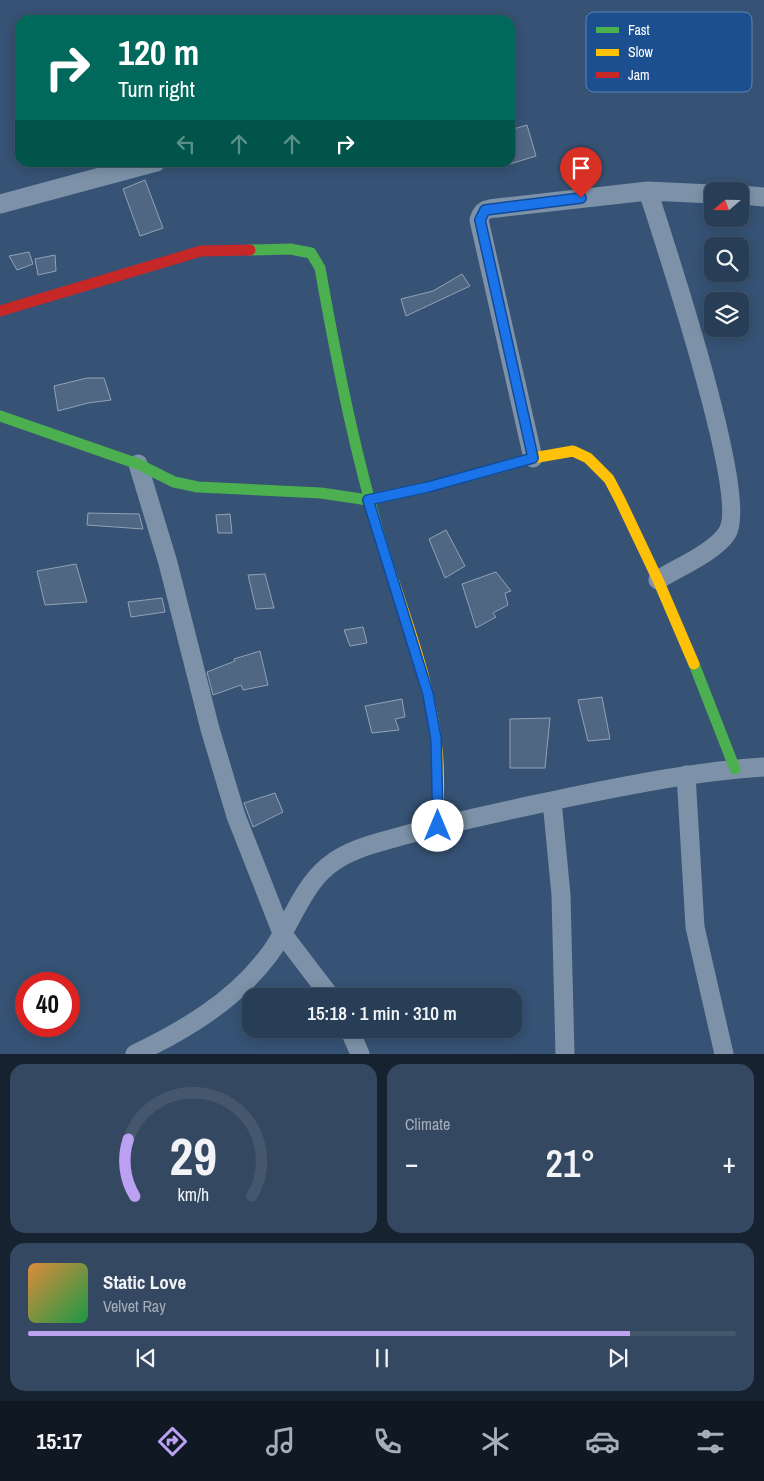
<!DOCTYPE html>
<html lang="en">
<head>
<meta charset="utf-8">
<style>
  :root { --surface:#283e57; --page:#344961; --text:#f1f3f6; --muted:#a5aeba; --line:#44576d; --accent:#bca0f2 }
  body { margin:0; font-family:"Archivo Narrow",sans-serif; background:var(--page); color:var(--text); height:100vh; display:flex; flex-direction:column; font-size:19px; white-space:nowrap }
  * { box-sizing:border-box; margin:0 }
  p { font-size:16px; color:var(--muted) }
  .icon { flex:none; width:28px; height:28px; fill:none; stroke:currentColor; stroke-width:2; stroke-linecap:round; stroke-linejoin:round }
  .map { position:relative; height:1054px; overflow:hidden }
  .sheet { display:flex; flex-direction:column; gap:10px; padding:10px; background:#162230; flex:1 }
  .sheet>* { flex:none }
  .hud { position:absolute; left:15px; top:15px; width:500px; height:152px; border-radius:15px; box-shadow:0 2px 12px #0003,0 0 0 1px var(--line); background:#00695c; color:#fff; overflow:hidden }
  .needle { width:32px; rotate:250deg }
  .tools { position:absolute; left:704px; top:182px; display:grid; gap:10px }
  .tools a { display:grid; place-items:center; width:45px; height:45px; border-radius:10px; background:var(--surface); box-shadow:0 2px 12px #0003,0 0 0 1px var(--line); font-size:25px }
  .speed { position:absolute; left:15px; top:972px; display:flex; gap:10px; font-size:25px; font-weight:700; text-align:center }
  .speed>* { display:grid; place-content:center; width:65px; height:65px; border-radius:50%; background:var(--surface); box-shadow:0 2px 12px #0003,0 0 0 1px var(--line); line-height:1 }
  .speed .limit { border:8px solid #d22; background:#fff; color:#111 }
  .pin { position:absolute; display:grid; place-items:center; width:42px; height:42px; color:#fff; margin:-51px -21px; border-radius:50% 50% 50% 0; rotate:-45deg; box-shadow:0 0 5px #0007 }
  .pin .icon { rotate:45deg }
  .me { position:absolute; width:55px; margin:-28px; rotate:0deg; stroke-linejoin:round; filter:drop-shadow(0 0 4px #0008) }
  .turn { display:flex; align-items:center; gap:18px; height:105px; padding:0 20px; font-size:22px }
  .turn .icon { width:65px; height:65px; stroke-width:2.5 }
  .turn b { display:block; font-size:35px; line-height:42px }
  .lanes { display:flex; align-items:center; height:48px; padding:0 20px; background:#0003; justify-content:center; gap:25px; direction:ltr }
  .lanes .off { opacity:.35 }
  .big { font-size:38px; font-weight:600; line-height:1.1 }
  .sheet .tile { flex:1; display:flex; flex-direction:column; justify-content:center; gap:8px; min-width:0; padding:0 18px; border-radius:15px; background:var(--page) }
  .sheet .dial { align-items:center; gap:0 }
  .dial svg { height:130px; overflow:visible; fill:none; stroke:var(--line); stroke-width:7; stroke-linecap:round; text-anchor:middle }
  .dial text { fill:var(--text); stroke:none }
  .song { display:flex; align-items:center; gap:15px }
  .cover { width:60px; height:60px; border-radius:8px; background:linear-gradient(135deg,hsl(30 70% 55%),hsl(140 70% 35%)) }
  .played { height:5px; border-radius:2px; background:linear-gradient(90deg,var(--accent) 85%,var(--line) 85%) }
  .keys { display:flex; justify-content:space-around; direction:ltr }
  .heat { display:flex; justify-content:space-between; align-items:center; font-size:28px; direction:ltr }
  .sheet .tiles { flex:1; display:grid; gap:10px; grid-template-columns:1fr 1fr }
  .tile:last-child { grid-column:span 2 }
  .trip { position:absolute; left:242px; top:988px; width:280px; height:50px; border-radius:15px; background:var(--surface); box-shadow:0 2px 12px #0003,0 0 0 1px var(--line); font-weight:600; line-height:50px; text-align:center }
  .tab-bar { display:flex; height:80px; justify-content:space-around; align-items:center; background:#101923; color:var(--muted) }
  .tab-bar .icon { width:35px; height:35px }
  .tab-bar .selected { color:var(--accent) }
  .tab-bar b { font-size:22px; color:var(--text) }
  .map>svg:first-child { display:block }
  .building { fill:#506783; stroke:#92a2b6 }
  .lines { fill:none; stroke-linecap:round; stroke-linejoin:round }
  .street { stroke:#7d92a8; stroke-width:19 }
  .fast { stroke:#4caf50; stroke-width:11 }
  .slow { stroke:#ffc107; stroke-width:11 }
  .jam { stroke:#c62828; stroke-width:11 }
  .route-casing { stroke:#114b97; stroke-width:12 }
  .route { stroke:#1a73e8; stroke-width:9 }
  .key { fill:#1b4f8f; stroke:#5f84b1; stroke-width:1 }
  .key-label { font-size:14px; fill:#fff }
</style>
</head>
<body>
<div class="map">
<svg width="764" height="1054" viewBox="0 0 764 1054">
  <rect width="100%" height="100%" fill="#365274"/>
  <path class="building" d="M527,125L536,156L510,164V130Z
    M145,180L163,228L140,236L123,189Z
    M29,252L33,264L17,270L9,256Z
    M55,255L56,271L38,275L35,259Z
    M462,274L470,286L406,316L401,299L433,291Z
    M87,378H104L111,400L88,403L58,411L54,386Z
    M88,513L139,514L143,529L87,525Z
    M230,514L232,533H218L216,515Z
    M446,530L465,566L445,578L429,539Z
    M76,564L87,602L45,605L37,571Z
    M496,572L511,591L505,593L508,605L493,613L496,617L476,628L462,584Z
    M265,574L274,608L256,609L248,575Z
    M162,598L165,612L131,617L128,602Z
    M363,627L367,643L350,646L344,630Z
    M260,651L268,685L243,690L241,685L213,695L207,672L235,661L234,659Z
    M602,697L610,739L588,741L578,700Z
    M402,699L405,717L395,719L399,730L372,733L365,706Z
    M550,718L545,768H510V719Z
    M275,793L283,812L253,827L244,803Z"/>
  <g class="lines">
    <path class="street" d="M648,191C664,241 750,498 727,533C715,552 677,568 658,580
      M740,195L764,197
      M0,204L156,162
      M533,458L479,220C482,209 488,209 497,208L648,191L712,194
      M138,464L168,563L210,729L236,816L282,933L330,996
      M686,775L695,927L724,1054
      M552,801L561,895L565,1054
      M349,1029L360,1054
      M135,1054C185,1030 234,1001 268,956C290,928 300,889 328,866C350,848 378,843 405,835C459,820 515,809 570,797C634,784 699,771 764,767"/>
    <path class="fast" d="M250,250L290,249L311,253L320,268C339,375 360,479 394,582
      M0,416L138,464L174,482L198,487L321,493L368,500L428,487L490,470
      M694,664L735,769"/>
    <path class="slow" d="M490,470L533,458L573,451L588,458L609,479L620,500L658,580L694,664
      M394,582C412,637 432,692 437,749C440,775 438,800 438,826"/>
    <path class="jam" d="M0,311L201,251L250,250"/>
  </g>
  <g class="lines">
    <defs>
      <path id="route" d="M438,826L436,739L428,694L368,500L428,487L533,458L480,220L485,210L581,198"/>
    </defs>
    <use href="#route" class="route-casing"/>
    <use href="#route" class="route"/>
  </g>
  <rect x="586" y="12" width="166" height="80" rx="8" class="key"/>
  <rect x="596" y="27" width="23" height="6" fill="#4caf50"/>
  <rect x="596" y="49" width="23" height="7" fill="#ffc107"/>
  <rect x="596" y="72" width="23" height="6" fill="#c62828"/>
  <g class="key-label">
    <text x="628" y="35">Fast</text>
    <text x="628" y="57">Slow</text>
    <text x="628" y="80">Jam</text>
  </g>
</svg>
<div class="tools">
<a><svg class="needle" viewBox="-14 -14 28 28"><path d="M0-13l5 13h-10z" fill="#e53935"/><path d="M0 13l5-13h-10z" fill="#a5aeba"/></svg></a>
<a><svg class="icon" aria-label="search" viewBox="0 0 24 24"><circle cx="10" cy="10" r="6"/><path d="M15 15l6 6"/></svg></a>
<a><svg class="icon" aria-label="layers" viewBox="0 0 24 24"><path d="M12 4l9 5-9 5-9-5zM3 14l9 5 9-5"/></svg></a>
</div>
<div class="speed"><div class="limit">40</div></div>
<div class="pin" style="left:581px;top:198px;background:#d93025"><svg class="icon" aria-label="arrive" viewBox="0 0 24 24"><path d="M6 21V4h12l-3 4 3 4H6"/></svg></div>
<svg class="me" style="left:438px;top:826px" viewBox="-20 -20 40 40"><circle r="19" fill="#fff"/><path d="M0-13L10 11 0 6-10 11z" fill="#1a73e8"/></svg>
<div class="trip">15:18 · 1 min · 310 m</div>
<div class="hud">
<div class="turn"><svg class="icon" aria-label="right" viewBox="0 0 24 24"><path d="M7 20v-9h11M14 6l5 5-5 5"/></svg><div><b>120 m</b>Turn right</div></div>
<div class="lanes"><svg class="icon off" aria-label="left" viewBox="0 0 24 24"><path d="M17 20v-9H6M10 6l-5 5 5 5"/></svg><svg class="icon off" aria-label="ahead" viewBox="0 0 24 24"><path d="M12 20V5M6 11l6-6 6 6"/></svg><svg class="icon off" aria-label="ahead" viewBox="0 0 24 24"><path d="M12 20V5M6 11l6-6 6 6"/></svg><svg class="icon" aria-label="right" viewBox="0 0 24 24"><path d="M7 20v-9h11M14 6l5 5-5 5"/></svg></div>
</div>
</div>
<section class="sheet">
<div class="tiles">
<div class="tile dial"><svg viewBox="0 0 100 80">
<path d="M14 69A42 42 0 1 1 86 69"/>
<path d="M14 69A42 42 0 0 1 10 34" stroke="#bca0f2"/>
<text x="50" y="56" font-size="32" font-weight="700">29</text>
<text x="50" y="72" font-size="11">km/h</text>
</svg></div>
<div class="tile"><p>Climate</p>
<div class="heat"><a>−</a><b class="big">21°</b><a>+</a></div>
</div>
<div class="tile">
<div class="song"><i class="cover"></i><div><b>Static Love</b><p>Velvet Ray</p></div></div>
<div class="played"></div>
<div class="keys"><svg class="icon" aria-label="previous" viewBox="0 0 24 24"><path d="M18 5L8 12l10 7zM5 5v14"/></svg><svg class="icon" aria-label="pause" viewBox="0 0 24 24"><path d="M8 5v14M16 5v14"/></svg><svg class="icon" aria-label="next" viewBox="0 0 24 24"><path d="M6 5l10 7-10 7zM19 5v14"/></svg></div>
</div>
</div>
</section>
<nav class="tab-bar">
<b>15:17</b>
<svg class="icon selected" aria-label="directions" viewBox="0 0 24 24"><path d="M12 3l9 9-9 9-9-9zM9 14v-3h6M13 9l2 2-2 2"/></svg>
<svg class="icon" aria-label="music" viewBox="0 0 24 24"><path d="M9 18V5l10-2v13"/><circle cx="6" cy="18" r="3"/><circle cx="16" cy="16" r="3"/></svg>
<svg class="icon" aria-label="phone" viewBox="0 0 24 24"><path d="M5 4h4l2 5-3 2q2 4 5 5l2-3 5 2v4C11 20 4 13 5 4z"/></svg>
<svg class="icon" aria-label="climate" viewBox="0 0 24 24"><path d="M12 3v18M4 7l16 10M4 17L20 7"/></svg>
<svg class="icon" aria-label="car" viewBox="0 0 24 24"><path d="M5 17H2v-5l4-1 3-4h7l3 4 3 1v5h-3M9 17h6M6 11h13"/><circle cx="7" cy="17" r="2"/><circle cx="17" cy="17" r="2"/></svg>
<svg class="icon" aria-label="filters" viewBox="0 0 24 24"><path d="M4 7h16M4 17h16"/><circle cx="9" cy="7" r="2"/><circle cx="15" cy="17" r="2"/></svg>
</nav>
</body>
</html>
